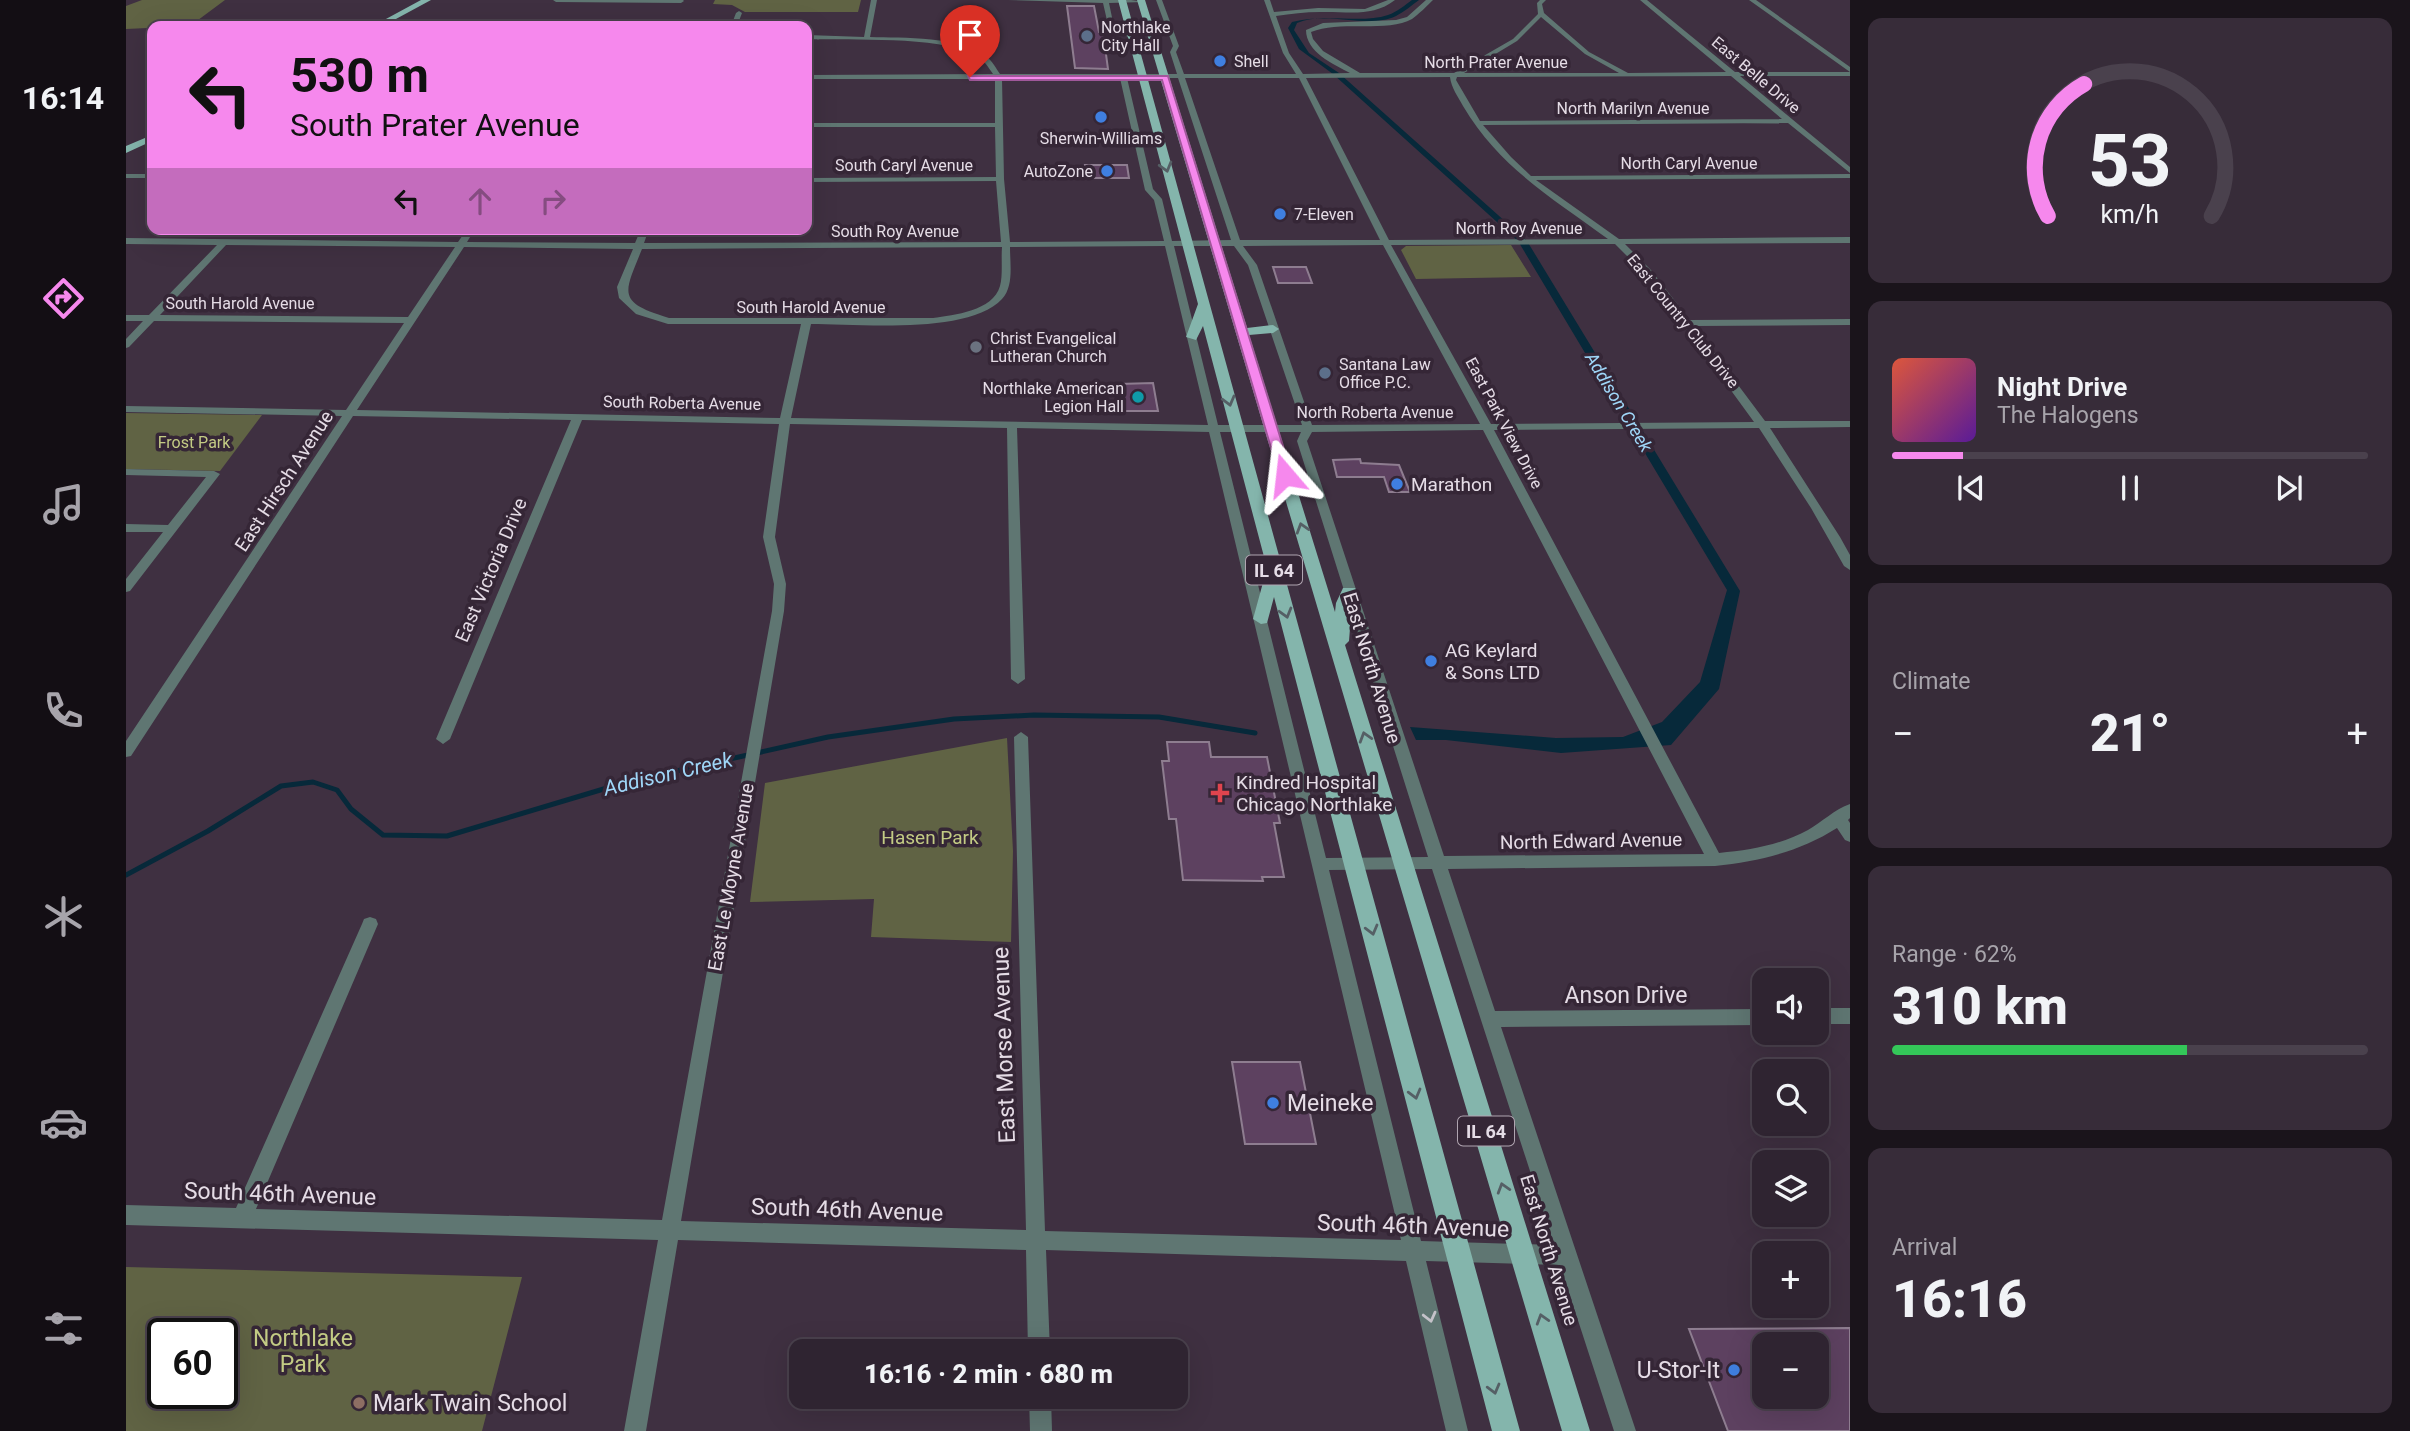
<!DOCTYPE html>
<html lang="en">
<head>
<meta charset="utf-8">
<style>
  :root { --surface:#2f2431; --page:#372c39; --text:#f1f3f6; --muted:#a7a4ab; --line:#4a414d; --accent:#f688ed }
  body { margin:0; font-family:Roboto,sans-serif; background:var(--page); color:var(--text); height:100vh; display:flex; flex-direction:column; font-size:26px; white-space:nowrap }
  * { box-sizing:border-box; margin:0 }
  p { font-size:23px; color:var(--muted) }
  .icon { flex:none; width:38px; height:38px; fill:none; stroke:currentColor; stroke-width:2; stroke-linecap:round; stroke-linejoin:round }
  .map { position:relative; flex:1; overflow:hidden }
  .sheet { display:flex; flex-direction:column; gap:18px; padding:18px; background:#1a141b; width:560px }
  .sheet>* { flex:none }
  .banner { position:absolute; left:21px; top:21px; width:665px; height:214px; border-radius:14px; box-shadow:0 7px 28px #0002,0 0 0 2px var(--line); background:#f688ed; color:#111; overflow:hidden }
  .buttons { position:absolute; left:1626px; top:968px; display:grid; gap:14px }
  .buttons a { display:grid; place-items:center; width:77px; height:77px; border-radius:14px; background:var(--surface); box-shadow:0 7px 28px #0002,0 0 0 2px var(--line); font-size:35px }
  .speed { position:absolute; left:21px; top:1318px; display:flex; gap:14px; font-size:35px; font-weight:700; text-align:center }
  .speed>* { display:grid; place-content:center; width:91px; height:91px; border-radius:50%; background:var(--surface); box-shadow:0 7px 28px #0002,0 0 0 2px var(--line); line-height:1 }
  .speed .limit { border:4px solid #111; border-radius:10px; background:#fff; color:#111 }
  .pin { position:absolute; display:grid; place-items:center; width:60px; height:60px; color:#fff; margin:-72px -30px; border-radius:50% 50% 50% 0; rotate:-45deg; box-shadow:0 0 7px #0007 }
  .pin .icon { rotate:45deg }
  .me { position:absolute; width:77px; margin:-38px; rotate:343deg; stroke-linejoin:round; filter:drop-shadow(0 0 5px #0008) }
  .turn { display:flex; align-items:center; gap:24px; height:147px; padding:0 28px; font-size:32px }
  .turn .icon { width:91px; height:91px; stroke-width:2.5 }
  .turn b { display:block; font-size:49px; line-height:60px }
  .lanes { display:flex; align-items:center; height:66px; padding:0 28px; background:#0003; justify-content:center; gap:35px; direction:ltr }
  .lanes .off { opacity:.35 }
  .big { font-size:52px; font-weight:800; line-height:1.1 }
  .sheet .card { flex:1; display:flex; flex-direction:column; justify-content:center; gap:10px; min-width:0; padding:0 24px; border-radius:14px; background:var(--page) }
  .sheet .dial { align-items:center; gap:0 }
  .dial svg { height:182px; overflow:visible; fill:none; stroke:var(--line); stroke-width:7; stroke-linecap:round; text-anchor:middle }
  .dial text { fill:var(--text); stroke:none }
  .song { display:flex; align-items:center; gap:21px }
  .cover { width:84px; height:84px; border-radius:10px; background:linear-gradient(135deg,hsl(10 70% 55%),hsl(270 70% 35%)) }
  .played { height:7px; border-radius:4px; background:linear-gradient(90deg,var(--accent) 15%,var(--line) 15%) }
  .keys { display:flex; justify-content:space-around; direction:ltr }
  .heat { display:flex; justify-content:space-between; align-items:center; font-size:38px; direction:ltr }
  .charge { height:10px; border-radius:5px; background:linear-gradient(90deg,#34c759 62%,var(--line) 0) }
  .trip { position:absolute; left:663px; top:1339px; width:399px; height:70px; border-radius:14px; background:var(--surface); box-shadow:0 7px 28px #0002,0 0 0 2px var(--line); font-weight:800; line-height:70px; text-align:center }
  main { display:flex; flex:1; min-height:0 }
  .menu { display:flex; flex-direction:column; width:126px; justify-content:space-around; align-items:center; background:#130e14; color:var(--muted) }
  .menu .icon { width:49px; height:49px }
  .menu .selected { color:var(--accent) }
  .menu b { font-size:32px; color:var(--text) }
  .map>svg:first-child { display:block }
  .green { fill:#606344; fill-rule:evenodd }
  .water { fill:#07293a }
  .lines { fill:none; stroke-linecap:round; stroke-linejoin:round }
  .stream { stroke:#07293a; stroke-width:5 }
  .building { fill:#5d4160; stroke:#8e7d90; stroke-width:2; fill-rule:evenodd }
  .minor { fill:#5f7672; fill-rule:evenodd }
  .primary { fill:#84b5ac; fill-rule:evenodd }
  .oneway { stroke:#555f65 }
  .oneway2 { stroke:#c4c2c9 }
  .route { fill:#f688ed; stroke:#a0589a; stroke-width:2 }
  .service-dot { fill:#5c6f8a; stroke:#352636; stroke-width:2.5 }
  .shop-dot { fill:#3f7fe0; stroke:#352636; stroke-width:2.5 }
  .worship-dot { fill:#6b7280; stroke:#352636; stroke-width:2.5 }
  .culture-dot { fill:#0f9aa8; stroke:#352636; stroke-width:2.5 }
  .health-dot { fill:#e0444e; stroke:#352636; stroke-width:2.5 }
  .education-dot { fill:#8d6e63; stroke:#352636; stroke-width:2.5 }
  .labels { text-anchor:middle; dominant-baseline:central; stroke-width:7; stroke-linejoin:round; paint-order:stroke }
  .far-poi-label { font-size:16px; fill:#e5dce6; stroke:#352636; text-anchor:start }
  .far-street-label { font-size:16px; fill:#e5dce6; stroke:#352636 }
  .far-park-label { font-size:16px; fill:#c3cb84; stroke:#352636 }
  .far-water-label { font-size:18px; font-style:italic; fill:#9fd6f8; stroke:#352636 }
  .shield { fill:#352636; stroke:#b0a5b1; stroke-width:2 }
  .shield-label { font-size:18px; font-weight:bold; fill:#e5dce6 }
  .street-label { font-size:19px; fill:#e5dce6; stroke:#352636 }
  .poi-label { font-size:19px; fill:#e5dce6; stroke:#352636; text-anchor:start }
  .park-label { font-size:19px; fill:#c3cb84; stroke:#352636 }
  .water-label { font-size:21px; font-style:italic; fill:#9fd6f8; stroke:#352636 }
  .near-street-label { font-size:23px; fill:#e5dce6; stroke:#352636 }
  .near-poi-label { font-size:23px; fill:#e5dce6; stroke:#352636; text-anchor:start }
  .near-park-label { font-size:23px; fill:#c3cb84; stroke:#352636 }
</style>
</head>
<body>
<main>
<nav class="menu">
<b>16:14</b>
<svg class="icon selected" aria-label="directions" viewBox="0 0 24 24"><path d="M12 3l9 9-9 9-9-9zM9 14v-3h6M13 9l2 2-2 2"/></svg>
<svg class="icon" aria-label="music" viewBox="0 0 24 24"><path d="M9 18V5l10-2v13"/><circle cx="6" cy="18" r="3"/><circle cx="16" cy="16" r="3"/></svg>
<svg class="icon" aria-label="phone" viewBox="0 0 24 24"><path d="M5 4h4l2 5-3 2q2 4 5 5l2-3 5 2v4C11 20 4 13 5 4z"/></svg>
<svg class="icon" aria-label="climate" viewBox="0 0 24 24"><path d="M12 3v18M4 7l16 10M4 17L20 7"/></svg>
<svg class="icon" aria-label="car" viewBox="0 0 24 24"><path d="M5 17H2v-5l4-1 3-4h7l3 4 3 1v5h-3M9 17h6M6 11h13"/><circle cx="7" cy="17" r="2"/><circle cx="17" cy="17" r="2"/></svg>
<svg class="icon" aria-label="filters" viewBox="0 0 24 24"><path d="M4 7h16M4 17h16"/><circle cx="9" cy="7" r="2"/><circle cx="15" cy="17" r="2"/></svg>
</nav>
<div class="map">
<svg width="1724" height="1431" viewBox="0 0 1724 1431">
  <rect width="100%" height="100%" fill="#3f3041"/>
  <path class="green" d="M16,0H99L64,26L0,29V6Z
    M589,0H735L732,12H619L606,5L587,4Z
    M1385,245L1405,277L1290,279L1275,250L1280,246Z
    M0,413L136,415L94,471L0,469Z
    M881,738L887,851L885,942L745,937L748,899L624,902L639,783Z
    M0,1267L396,1277L356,1431H0ZM37,1334H96V1393H37Z"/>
  <path class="water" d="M1286,0H1293C1286,5 1278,12 1270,16C1240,30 1202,10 1171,23L1168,30L1183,53L1213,73L1401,241L1614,591L1593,689L1545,745L1435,753L1320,740H1290L1284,727L1430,738L1497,737L1536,722L1574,682L1601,590L1392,241L1207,74L1173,49L1162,28L1166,22C1199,13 1235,24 1262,15C1271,12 1279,5 1286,0Z"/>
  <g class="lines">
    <path class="stream" d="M0,875L82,831L155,786L187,782L211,790L225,809L257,835L321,836L501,782L702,737L828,719L908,715L1033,717L1129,733"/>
  </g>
  <path class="building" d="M941,6H968L973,32H977L982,69L949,68Z
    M959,165H1001L1003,178H961Z
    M1147,267H1180L1186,283H1152Z
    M1027,383L1032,411H997L993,384Z
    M1234,459L1235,463L1273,465L1284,492H1263L1258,477H1211L1207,460Z
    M1041,742H1083L1085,757H1141L1154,823H1148L1158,877H1136L1137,881L1057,880L1050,819H1043L1036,761H1043Z
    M1106,1062H1174L1190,1144H1119Z
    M1724,1328V1431H1602L1563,1329ZM1638,1344H1690V1396H1638Z"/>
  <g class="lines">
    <path class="minor" d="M427,0H557L558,1L555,3L430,2Z
      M745,0H751L744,37C776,38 836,36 861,57C866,61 870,68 874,74H1051L1044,52L1047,46L1030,0H1036L1053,46L1050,52L1058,74H1170L1157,53L1138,0H1144L1148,12L1192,8L1239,9L1262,0H1269C1246,18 1221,11 1194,12C1179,12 1165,14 1150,16L1163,53L1177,74L1224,73C1207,64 1180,52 1180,30L1197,23L1270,20L1281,17L1300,0H1307C1301,6 1293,14 1286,19C1262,33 1215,20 1185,32L1187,39L1197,51L1234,73H1328L1387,39L1412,14L1411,3L1414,0H1420L1416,4L1418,13L1463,52L1502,73L1600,72L1514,0H1521L1609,72H1724L1623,0H1630L1724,67V76H1614L1724,167V173L1662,123L1357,125L1385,157L1405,176L1724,174V178L1410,180L1493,239L1724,237V243L1499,244L1524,269L1564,320L1724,319V325L1568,326L1639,421H1724V427L1644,428L1714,537L1724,555V570L1718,566L1685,508L1633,428L1368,430L1593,853C1625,850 1654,845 1682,830C1696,822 1709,809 1724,804V818L1722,820L1724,823V842L1719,840L1711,828C1673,852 1634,861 1589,866L1322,869L1369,1011L1638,1009V1025L1375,1027L1510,1431H1488L1434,1265L1300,1261L1342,1431H1320L1280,1261L920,1250L924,1351H902L900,1250L552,1240L520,1431H498L532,1240L0,1225V1205L110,1208L236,924L238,919L244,917L250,919L252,924L130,1209L536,1220L646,611L648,584L637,537L653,424L456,420L324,739L317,744L310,739L445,420L227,416L5,756L0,757V741L216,416L0,412V406L220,410L278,323L28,321L3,347L0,348V339L17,321H0V315H23L91,245L0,244V238L332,242L341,229H349L341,242L509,243L515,229H523L518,243L875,242L870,181L681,182V178L870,177L869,127H681V123H869V79H681V75L867,74C862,67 858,59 849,55C809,35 727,41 681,39V35L738,37ZM1415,17L1459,54L1493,73H1338L1391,41ZM1605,76L1656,119L1354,121L1330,80L1331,77ZM1324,77C1325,87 1332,97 1337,106C1374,168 1425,197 1482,239L1263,240L1180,78ZM994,78L1019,190L1028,200L1038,241L884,242L878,179L876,79ZM1001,78H1052L1105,240L1046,241L1036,199L1027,189ZM1059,78H1173L1254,240H1114ZM1489,244L1507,262L1537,297L1628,422L1365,424L1265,245ZM100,245L329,247L282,317L34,315ZM1257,245L1354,424L1186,425L1131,265L1117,246ZM1039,246L1082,425L665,418L685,324C731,324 843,335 876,299C888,286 884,264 884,247ZM1048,246H1108L1122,265L1176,425H1092ZM338,247L507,249L491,287L493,298L510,314L542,324H675L654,418L231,410ZM876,247C875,259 877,275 874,286C867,311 828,315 807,318H543C490,302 498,294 516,249ZM664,424L881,428L885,679L892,684L899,679L891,428L1083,432L1275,1240L919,1231L902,737L895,732L888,737L900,1230L555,1221L658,611L660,584L649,537ZM1357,430L1578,854L1318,856L1181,441L1186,432ZM1094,432H1175L1171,441L1302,857L1200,858ZM1306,869L1428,1245L1295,1241L1203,870Z
      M882,0H1005L1019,2L983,3L988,27L1007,35L1005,38L983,29L977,3Z
      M613,11L616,13L611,26H605L610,13Z
      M0,174H26V178H0Z
      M0,469L88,471L94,474L4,591L0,592V579L37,532H0V524L42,525L80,477L0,475Z
      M1690,1008H1724V1024H1690Z
      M903,1396H925L926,1431H904Z"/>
    <path class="primary" d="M295,0H305L257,26H247Z
      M992,0H1000L1394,1431H1366L1148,597L1141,623L1135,624L1127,619L1141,568L1077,326L1070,340L1060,337L1072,304L1029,142H1011L1006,139L1011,136H1028Z
      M1011,0H1019L1121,328L1147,325L1153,329L1147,333L1123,335L1209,612L1210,603L1217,588H1229L1231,592L1226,603L1223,641L1219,645L1464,1431H1436Z
      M26,135V141L0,153V146Z"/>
  </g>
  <defs><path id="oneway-chevron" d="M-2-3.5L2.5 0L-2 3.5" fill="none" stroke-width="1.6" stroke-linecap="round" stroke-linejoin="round" transform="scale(1.75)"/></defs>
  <g class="oneway">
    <use href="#oneway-chevron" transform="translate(1040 167) rotate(74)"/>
    <use href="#oneway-chevron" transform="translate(1103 401) rotate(75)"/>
    <use href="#oneway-chevron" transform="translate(1176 528) rotate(-107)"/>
    <use href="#oneway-chevron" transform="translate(1160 613) rotate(74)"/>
    <use href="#oneway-chevron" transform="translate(1239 737) rotate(-107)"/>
    <use href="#oneway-chevron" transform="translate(1246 930) rotate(75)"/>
    <use href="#oneway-chevron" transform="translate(1289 1094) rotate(75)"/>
    <use href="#oneway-chevron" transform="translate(1377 1188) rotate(-107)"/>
    <use href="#oneway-chevron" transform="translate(1416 1319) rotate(-107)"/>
    <use href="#oneway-chevron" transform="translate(1368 1389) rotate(75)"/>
  </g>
  <use class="oneway2" href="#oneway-chevron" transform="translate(1304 1317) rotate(76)"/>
  <path class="route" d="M842,76H1042L1166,475L1164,477H1155L1153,475L1036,80H844Z"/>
  <g class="service-dot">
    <circle cx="961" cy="36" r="7"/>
    <circle cx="1199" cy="373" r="7"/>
  </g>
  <g class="shop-dot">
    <circle cx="1094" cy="61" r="7"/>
    <circle cx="975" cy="117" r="7"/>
    <circle cx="981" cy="171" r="7"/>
    <circle cx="1154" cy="214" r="7"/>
    <circle cx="1271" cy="484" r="7"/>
    <circle cx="1305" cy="661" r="7"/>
    <circle cx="1147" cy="1103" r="7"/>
    <circle cx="1608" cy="1370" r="7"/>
  </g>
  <circle class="worship-dot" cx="850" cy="347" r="7"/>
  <circle class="culture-dot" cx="1012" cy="397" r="7"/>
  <path class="health-dot" d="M1090.5 782.5h7v7h7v7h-7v7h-7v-7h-7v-7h7z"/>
  <circle class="education-dot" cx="233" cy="1403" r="7"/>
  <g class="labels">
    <g class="far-poi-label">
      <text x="975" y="27">Northlake<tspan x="975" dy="18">City Hall</tspan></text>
      <text x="1108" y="61">Shell</text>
      <text x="975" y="138" text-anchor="middle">Sherwin-Williams</text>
      <text x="967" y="171" text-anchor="end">AutoZone</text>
      <text x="1168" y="214">7-Eleven</text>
      <text x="864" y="338">Christ Evangelical<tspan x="864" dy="18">Lutheran Church</tspan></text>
      <text x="1213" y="364">Santana Law<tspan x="1213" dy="18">Office P.C.</tspan></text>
      <text x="998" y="388" text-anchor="end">Northlake American<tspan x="998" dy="18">Legion Hall</tspan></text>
    </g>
    <g class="far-street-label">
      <text x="1370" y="62">North Prater Avenue</text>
      <text transform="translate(1630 75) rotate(40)">East Belle Drive</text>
      <text x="1507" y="108">North Marilyn Avenue</text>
      <text x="1563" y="163">North Caryl Avenue</text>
      <text x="778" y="165">South Caryl Avenue</text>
      <text x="1393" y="228">North Roy Avenue</text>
      <text x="769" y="231">South Roy Avenue</text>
      <text x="114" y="303">South Harold Avenue</text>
      <text x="685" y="307">South Harold Avenue</text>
      <text transform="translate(1557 321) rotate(51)">East Country Club Drive</text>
      <text transform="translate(556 403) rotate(1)">South Roberta Avenue</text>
      <text x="1249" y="412">North Roberta Avenue</text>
      <text transform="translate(1378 423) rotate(62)">East Park View Drive</text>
    </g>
    <g class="far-park-label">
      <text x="68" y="442">Frost Park</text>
    </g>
    <g class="far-water-label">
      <text transform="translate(1493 402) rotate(59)">Addison Creek</text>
    </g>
    <g class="shield">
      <rect x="1120" y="555.5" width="56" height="29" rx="5"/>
      <rect x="1332" y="1116.5" width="56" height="29" rx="5"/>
    </g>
    <g class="shield-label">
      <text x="1148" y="570">IL 64</text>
      <text x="1360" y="1131">IL 64</text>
    </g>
    <g class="street-label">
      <text transform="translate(158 481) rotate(-57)">East Hirsch Avenue</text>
      <text transform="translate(365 570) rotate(-67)">East Victoria Drive</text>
      <text transform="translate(1246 668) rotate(73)">East North Avenue</text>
      <text transform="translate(1465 841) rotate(-1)">North Edward Avenue</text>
      <text transform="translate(605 877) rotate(-80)">East Le Moyne Avenue</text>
      <text transform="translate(1423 1250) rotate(73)">East North Avenue</text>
    </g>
    <g class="poi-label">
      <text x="1285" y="484">Marathon</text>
      <text x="1319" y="650">AG Keylard<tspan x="1319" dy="22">&amp; Sons LTD</tspan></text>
      <text x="1110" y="782">Kindred Hospital<tspan x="1110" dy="22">Chicago Northlake</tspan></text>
    </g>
    <g class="park-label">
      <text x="804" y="837">Hasen Park</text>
    </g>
    <g class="water-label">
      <text transform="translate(542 774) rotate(-13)">Addison Creek</text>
    </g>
    <g class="near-street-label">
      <text x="1500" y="995">Anson Drive</text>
      <text transform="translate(878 1045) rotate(-92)">East Morse Avenue</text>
      <text transform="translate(154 1194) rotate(2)">South 46th Avenue</text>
      <text transform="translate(721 1210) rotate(2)">South 46th Avenue</text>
      <text transform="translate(1287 1226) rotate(2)">South 46th Avenue</text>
    </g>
    <g class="near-poi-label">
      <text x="1161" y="1103">Meineke</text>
      <text x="1594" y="1370" text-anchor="end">U-Stor-It</text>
      <text x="247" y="1403">Mark Twain School</text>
    </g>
    <g class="near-park-label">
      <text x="177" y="1338">Northlake<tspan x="177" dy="26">Park</tspan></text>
    </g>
  </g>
</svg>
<div class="buttons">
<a><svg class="icon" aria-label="sound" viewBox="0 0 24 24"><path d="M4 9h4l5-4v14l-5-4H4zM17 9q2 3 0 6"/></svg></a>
<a><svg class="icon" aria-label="search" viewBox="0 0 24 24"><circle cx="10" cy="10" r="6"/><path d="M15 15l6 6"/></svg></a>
<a><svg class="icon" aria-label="layers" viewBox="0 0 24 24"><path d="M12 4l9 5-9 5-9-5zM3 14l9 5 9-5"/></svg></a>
<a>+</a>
<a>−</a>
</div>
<div class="speed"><div class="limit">60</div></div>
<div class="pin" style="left:844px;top:77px;background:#d93025"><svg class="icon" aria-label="arrive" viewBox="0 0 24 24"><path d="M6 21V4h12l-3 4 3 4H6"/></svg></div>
<svg class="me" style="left:1159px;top:475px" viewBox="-20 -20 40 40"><path d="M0-17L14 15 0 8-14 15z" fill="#f688ed" stroke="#fff" stroke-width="4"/></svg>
<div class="trip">16:16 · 2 min · 680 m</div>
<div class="banner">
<div class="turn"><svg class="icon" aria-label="left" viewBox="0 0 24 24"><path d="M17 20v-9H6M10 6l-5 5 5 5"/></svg><div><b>530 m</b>South Prater Avenue</div></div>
<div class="lanes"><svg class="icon" aria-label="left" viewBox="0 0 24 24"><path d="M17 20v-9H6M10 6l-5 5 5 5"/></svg><svg class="icon off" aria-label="ahead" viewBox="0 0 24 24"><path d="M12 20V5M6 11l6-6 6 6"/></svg><svg class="icon off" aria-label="right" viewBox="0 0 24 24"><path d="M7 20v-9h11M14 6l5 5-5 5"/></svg></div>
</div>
</div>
<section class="sheet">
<div class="card dial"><svg viewBox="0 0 100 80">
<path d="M14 69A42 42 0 1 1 86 69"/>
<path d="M14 69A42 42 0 0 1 30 11" stroke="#f688ed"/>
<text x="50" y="56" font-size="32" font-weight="700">53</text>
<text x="50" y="72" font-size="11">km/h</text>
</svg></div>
<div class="card">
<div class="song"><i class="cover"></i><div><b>Night Drive</b><p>The Halogens</p></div></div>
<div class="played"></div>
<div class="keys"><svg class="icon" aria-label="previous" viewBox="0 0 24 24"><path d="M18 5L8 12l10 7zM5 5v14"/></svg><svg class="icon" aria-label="pause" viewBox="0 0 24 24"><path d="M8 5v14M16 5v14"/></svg><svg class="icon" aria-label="next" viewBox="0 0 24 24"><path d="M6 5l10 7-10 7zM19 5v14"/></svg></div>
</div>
<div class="card"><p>Climate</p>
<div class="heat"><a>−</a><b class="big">21°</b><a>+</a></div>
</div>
<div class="card"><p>Range · 62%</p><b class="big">310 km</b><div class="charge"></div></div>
<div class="card"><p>Arrival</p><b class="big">16:16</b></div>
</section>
</main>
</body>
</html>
